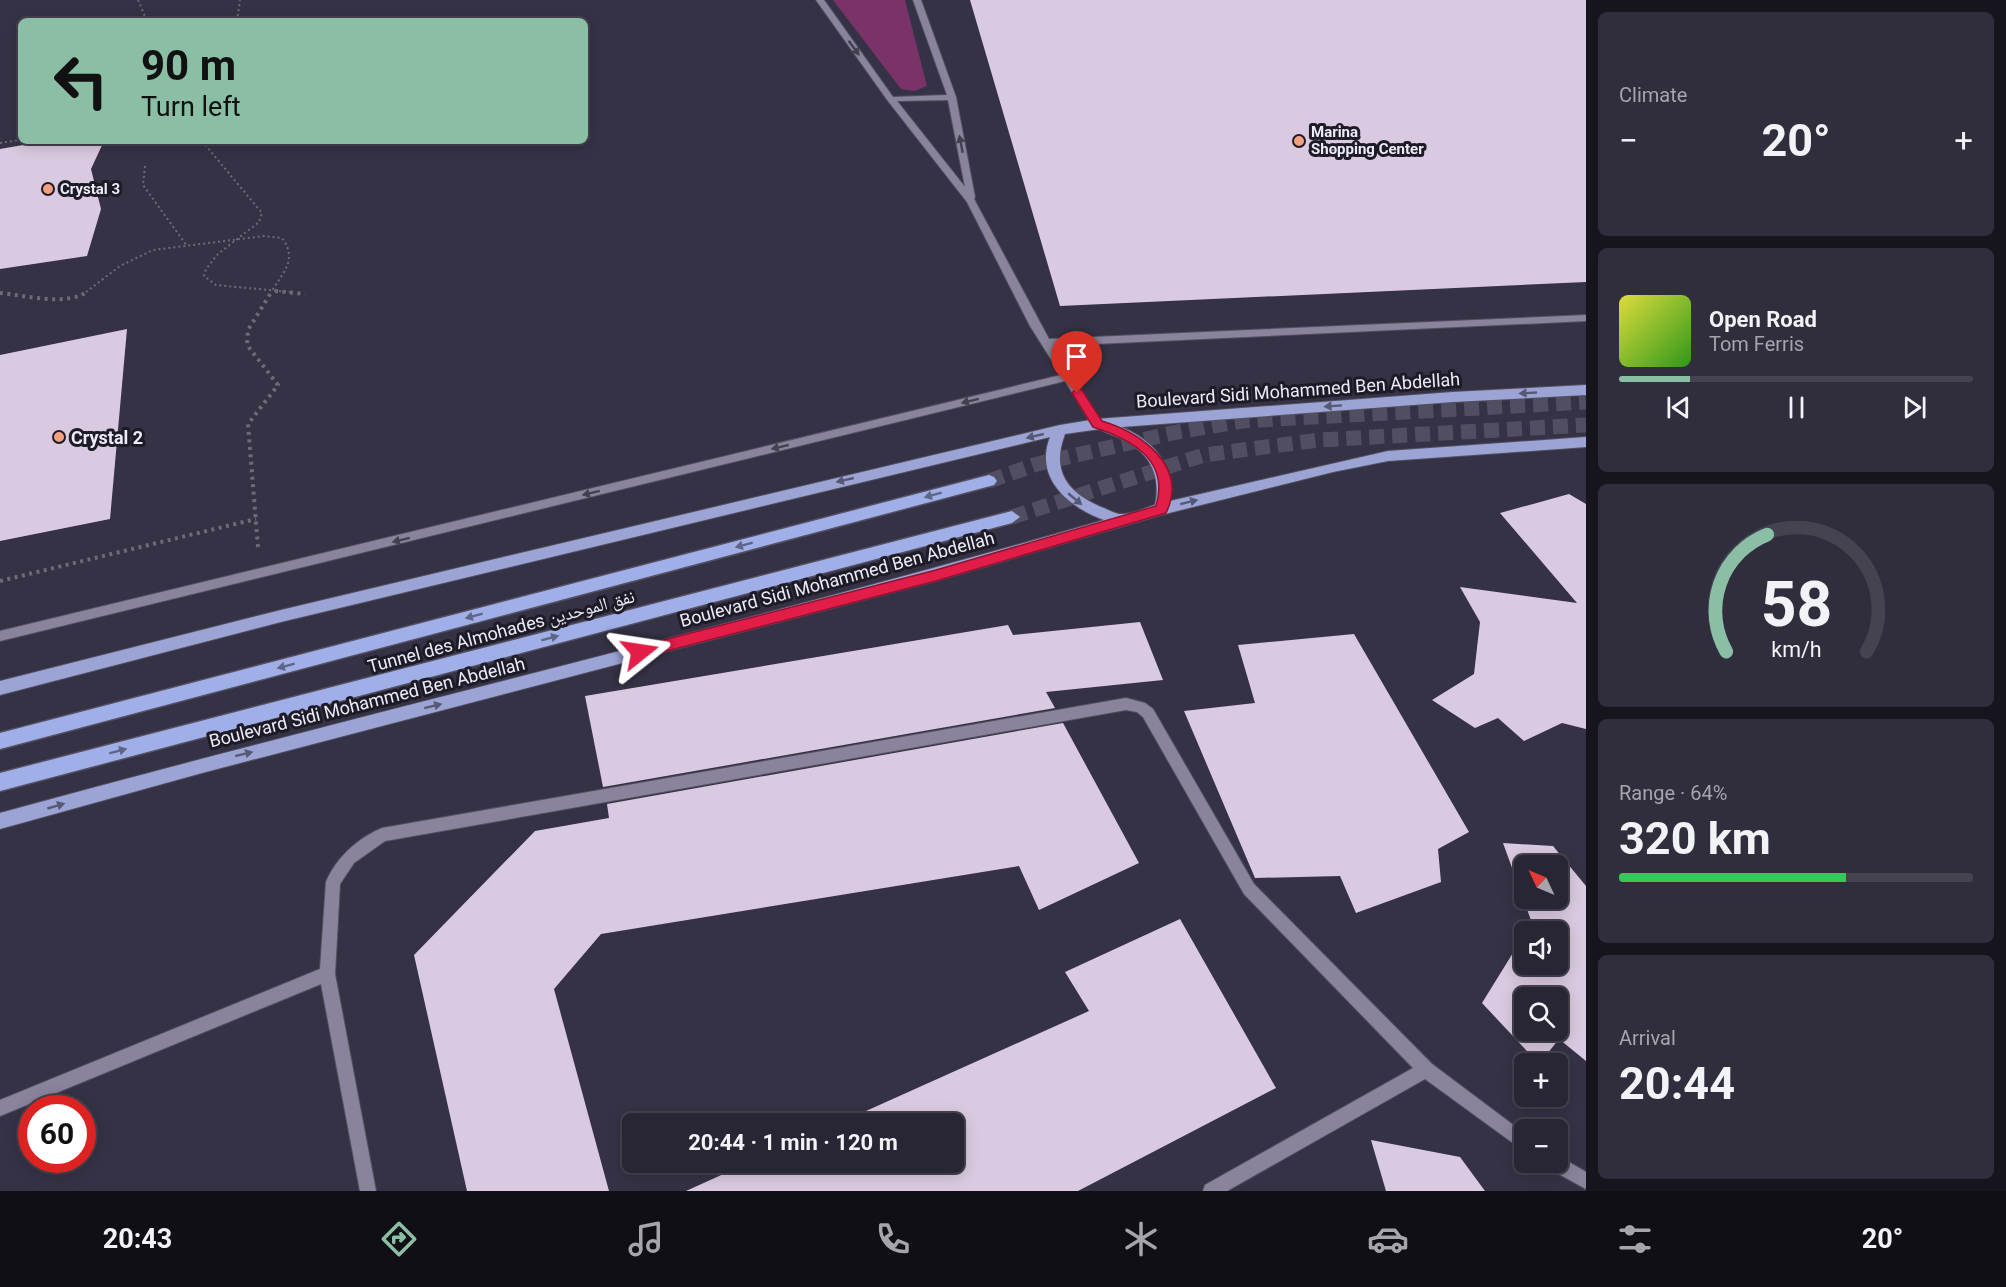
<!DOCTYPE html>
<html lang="en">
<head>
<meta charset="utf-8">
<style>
  :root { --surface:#282634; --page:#302e3c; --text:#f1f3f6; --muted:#a5a5ac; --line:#44434f; --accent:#8abfa5 }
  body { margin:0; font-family:Roboto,"Noto Naskh Arabic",sans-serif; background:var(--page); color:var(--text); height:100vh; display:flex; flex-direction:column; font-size:22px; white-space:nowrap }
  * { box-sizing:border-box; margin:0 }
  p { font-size:20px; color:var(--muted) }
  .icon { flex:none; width:33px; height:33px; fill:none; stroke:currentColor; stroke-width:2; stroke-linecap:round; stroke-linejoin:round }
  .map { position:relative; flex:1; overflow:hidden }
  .side { display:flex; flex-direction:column; gap:12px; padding:12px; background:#16151d; width:420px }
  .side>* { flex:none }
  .top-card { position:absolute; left:18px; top:18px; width:570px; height:126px; border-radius:9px; box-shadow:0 3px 15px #0003,0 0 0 2px var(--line); background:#8abfa5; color:#111; overflow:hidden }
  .needle { width:39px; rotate:314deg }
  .buttons { position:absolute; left:1514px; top:855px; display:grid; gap:12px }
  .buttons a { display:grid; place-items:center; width:54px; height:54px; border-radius:9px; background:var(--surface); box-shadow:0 3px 15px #0003,0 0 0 2px var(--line); font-size:30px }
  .speed { position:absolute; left:18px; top:1095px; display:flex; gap:12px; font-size:30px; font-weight:700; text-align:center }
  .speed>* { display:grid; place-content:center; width:78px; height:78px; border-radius:50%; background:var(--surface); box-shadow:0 3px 15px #0003,0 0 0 2px var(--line); line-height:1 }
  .speed .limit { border:9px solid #d22; background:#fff; color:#111 }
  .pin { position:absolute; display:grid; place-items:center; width:51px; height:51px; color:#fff; margin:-62px -26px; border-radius:50% 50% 50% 0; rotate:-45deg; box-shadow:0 0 6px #0007 }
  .pin .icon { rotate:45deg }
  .me { position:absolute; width:66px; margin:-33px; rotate:75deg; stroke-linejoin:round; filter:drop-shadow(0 0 4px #0008) }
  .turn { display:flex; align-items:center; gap:21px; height:126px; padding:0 24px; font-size:27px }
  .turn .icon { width:78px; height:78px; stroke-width:2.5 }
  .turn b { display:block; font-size:42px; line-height:51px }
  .big { font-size:45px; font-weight:700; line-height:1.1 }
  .side .widget { flex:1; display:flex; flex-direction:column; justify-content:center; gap:9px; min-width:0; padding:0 21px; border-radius:9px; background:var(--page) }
  .side .dial { align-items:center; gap:0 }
  .dial svg { height:156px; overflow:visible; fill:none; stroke:var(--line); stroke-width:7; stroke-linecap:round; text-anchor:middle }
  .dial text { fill:var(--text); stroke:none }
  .song { display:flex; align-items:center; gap:18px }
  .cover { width:72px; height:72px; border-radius:9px; background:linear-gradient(135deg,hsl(60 70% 55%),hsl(110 70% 35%)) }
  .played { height:6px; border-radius:3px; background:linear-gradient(90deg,var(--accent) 20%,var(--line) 20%) }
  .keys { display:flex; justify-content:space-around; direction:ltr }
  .heat { display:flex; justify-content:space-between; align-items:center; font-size:33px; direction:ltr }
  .charge { height:9px; border-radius:4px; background:linear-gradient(90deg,#34c759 64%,var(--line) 0) }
  .trip { position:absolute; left:622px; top:1113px; width:342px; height:60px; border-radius:9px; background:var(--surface); box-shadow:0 3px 15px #0003,0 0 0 2px var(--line); font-weight:700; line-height:60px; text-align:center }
  .dock { display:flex; height:96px; justify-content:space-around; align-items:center; background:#100f15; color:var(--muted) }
  .dock .icon { width:42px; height:42px }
  .dock .active { color:var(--accent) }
  .dock b { font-size:27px; color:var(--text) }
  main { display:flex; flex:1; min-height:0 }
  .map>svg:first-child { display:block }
  .green { fill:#793369 }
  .building { fill:#dacae1; fill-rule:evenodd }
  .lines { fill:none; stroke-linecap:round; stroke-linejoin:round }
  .trunk-tunnel { stroke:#514e61; stroke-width:15; stroke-dasharray:15 8; stroke-linecap:butt }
  .service-casing { stroke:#535061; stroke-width:2 }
  .minor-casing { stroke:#535061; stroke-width:2 }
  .primary-casing { stroke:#535061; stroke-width:2 }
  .trunk-casing { stroke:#535061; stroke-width:3 }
  .path-far1 { stroke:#6e6a7c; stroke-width:2; stroke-dasharray:2 3; stroke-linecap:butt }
  .path { stroke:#6e6a7c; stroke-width:4; stroke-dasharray:3 4.5; stroke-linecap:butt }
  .service { fill:#89849c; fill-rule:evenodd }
  .minor { fill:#89849c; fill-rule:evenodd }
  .primary { fill:#9ba4d5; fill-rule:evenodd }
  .trunk { fill:#a1afe8; fill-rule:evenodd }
  .oneway { fill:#43404f }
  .oneway2 { fill:#565974 }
  .oneway3 { fill:#5f6586 }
  .route { fill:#e11d48; stroke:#92132f; stroke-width:1.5 }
  .poi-dot { fill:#f2a07f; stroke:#1d1b25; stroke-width:2 }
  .labels { text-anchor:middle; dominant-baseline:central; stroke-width:6; stroke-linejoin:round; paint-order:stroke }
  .far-poi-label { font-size:15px; font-weight:bold; fill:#edebf8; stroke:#1d1b25; text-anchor:start }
  .street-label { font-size:18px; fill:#edebf8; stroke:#1d1b25 }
  .poi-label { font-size:18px; font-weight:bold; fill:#edebf8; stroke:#1d1b25; text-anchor:start }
</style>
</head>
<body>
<main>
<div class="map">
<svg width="1586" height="1191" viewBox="0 0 1586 1191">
  <rect width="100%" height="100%" fill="#363246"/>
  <path class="green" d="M833,0H905L927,86L914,91L901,89Z"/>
  <path class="building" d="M970,0H1586V282L1060,306Z
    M46,141H104L91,169L101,209L87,256L0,269V149Z
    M127,329L110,519L0,541V355Z
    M1569,494L1586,504V729L1562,723L1524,741L1498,718L1475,728L1432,700L1474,674L1480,622L1460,587L1577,603L1500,513Z
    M1140,622L1163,680L1046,692L1055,708L603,787L585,696L1008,625L1013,635Z
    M1354,634L1469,832L1438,849L1441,882L1356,913L1340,876L1255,878L1184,711L1255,703L1238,645Z
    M1063,723L1139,863L1039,910L1019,866L601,934L554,989L609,1191H467L414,955L535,831L609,818L607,804Z
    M1503,843L1553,846L1586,886V1061L1559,1039L1539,1064L1482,1003L1524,935V964H1557V932H1526L1532,923ZM1524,866H1557V898H1524ZM1524,998H1557V1030H1524Z
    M1180,919L1276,1088L1078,1191H686L750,1162H954V1124H837L1089,1011L1065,972Z
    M1371,1140L1460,1157L1485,1191H1386Z"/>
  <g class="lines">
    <path class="trunk-tunnel" d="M989,481L1037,464L1177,432L1242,421L1586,402
      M1012,517L1204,455L1319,440L1586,425"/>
    <defs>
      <path id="service" d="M816,0H824L893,97L947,95L913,0H921L956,97L975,197L974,199L1049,339L1586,315V321L1053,346L1101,421L1102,424L1101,427H1093L1065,381L0,641V631L1061,375L1030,326L967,202L888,101ZM948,100L965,187L897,101Z"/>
      <path id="minor" d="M1126,698L1145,703L1153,709L1254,884L1432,1064L1524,1133V1151L1425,1079L1227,1191H1203L1205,1185L1413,1068L1244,894L1143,717L1137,712L1126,710L385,841L354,863L340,884L335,974L376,1191H360L321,984L0,1116V1100L320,969L326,882C336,858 358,838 382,828Z
        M1557,1155L1586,1172V1189L1548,1168L1546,1162H1557Z"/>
      <path id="primary" d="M1586,385V395L1453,402L1121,427C1152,439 1177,467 1170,501L1388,451L1586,437V447L1388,461L1333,472L1161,515L936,581L202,773L0,829V813C367,712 739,626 1104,520C1068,507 1034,478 1050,437L281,622L0,695V681L281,610L1060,425L1097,419L1453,392ZM1100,429C1107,434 1118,436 1126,441C1151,455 1161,477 1155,505C1145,508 1133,514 1123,514C1116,515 1108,509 1101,507C1067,492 1051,471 1065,434Z"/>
      <path id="trunk" d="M989,475L994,477L997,481L994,485L0,749V733Z
        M1012,511L1020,517L1012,523L0,791V773Z"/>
    </defs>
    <use href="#service" class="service-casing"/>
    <use href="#minor" class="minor-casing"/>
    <use href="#primary" class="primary-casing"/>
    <use href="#trunk" class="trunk-casing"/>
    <path class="path-far1" d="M138,0L147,21
      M237,21L240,0
      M202,141L262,213L259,222L218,254L206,269L204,276L216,285L290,292
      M0,143L21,140
      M145,166L143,185L187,246
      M86,292L120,266L153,250L264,236L282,238C298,259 283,273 271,292"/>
    <path class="path" d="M275,291L305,294
      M0,293C24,295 67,307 88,291
      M258,547L248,424L278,385L247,345L248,330L272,291
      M0,581L256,519"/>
    <use href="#service" class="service"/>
    <use href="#minor" class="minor"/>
    <use href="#primary" class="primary"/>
    <use href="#trunk" class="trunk"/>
  </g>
  <defs><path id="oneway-solid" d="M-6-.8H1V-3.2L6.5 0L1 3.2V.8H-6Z" transform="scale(1.5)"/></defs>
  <g class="oneway">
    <use href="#oneway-solid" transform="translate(854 48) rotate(54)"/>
    <use href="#oneway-solid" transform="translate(961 144) rotate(-101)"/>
    <use href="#oneway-solid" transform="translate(970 401) rotate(166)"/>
    <use href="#oneway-solid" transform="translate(780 447) rotate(166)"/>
    <use href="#oneway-solid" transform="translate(591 493) rotate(166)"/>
    <use href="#oneway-solid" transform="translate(401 540) rotate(166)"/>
  </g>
  <g class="oneway2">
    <use href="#oneway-solid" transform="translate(1528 393) rotate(177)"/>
    <use href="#oneway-solid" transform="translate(1333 406) rotate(176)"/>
    <use href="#oneway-solid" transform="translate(1035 436) rotate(167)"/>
    <use href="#oneway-solid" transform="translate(845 480) rotate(167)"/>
    <use href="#oneway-solid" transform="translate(1075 499) rotate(40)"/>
    <use href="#oneway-solid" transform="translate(1189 502) rotate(-14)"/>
    <use href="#oneway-solid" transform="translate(433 706) rotate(-14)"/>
    <use href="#oneway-solid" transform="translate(244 754) rotate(-14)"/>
    <use href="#oneway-solid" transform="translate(56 806) rotate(-16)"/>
  </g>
  <g class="oneway3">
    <use href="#oneway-solid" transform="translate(933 495) rotate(165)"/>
    <use href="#oneway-solid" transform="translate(744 545) rotate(165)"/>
    <use href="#oneway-solid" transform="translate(474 616) rotate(165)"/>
    <use href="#oneway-solid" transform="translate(550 638) rotate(-15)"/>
    <use href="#oneway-solid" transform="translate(286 666) rotate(165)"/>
    <use href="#oneway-solid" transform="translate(118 751) rotate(-15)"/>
  </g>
  <path class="route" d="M1077,388L1082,390L1102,421C1141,433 1189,466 1166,513L936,581L640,658L635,656L633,652L640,646L936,570L1156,506C1170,460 1131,439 1093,427L1072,393Z"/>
  <g class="poi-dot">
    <circle cx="1299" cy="141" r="6"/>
    <circle cx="48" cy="189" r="6"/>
    <circle cx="59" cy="437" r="6"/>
  </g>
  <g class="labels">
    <g class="far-poi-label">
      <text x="1311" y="132">Marina<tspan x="1311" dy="17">Shopping Center</tspan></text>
      <text x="60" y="189">Crystal 3</text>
    </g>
    <g class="street-label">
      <text transform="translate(1298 390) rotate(-4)">Boulevard Sidi Mohammed Ben Abdellah</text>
      <text transform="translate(837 579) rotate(-15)">Boulevard Sidi Mohammed Ben Abdellah</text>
      <text transform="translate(501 631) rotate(-15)">Tunnel des Almohades نفق الموحدين</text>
      <text transform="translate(367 702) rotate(-14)">Boulevard Sidi Mohammed Ben Abdellah</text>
    </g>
    <g class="poi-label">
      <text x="71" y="437">Crystal 2</text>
    </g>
  </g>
</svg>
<div class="buttons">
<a><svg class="needle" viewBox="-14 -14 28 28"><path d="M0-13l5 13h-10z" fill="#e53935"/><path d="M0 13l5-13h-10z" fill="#a5a5ac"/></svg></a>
<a><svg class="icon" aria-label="sound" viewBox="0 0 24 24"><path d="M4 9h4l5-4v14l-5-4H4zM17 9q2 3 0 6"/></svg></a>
<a><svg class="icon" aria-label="search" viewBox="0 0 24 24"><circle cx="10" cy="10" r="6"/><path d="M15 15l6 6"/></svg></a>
<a>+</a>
<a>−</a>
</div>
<div class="speed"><div class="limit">60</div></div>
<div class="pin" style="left:1077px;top:393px;background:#d93025"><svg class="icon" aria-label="arrive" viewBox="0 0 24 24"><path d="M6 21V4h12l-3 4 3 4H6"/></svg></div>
<svg class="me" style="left:640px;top:652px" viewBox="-20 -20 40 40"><path d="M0-17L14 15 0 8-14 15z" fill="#e11d48" stroke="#fff" stroke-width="4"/></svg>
<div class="trip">20:44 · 1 min · 120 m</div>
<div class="top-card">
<div class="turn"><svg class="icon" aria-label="left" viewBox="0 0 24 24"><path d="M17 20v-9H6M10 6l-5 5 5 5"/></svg><div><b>90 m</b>Turn left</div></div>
</div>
</div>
<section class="side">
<div class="widget"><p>Climate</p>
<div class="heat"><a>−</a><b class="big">20°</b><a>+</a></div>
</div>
<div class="widget">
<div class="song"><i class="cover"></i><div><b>Open Road</b><p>Tom Ferris</p></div></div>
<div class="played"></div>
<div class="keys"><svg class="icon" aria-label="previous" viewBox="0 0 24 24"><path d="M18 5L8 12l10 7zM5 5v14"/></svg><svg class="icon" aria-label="pause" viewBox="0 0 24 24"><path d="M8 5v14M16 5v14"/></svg><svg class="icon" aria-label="next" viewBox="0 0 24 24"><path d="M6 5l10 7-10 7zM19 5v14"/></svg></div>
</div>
<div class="widget dial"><svg viewBox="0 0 100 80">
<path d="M14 69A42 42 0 1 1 86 69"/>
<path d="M14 69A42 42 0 0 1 35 9" stroke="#8abfa5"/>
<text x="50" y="56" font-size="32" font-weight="700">58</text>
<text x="50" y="72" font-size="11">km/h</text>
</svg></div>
<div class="widget"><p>Range · 64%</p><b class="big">320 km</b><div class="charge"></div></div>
<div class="widget"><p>Arrival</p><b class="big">20:44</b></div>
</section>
</main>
<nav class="dock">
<b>20:43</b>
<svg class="icon active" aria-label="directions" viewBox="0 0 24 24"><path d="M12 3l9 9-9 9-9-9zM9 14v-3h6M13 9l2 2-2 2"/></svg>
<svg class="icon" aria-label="music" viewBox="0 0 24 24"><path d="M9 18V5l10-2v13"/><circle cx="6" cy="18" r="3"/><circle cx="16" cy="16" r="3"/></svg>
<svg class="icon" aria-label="phone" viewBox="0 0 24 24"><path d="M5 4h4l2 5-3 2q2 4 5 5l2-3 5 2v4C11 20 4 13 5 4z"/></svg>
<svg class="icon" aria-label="climate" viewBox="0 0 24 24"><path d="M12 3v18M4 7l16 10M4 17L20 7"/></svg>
<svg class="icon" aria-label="car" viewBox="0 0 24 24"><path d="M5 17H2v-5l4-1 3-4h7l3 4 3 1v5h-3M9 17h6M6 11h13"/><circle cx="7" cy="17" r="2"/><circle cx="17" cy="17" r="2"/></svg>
<svg class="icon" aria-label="filters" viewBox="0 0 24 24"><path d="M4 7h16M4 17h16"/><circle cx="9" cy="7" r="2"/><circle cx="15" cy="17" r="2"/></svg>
<b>20°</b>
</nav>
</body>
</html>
